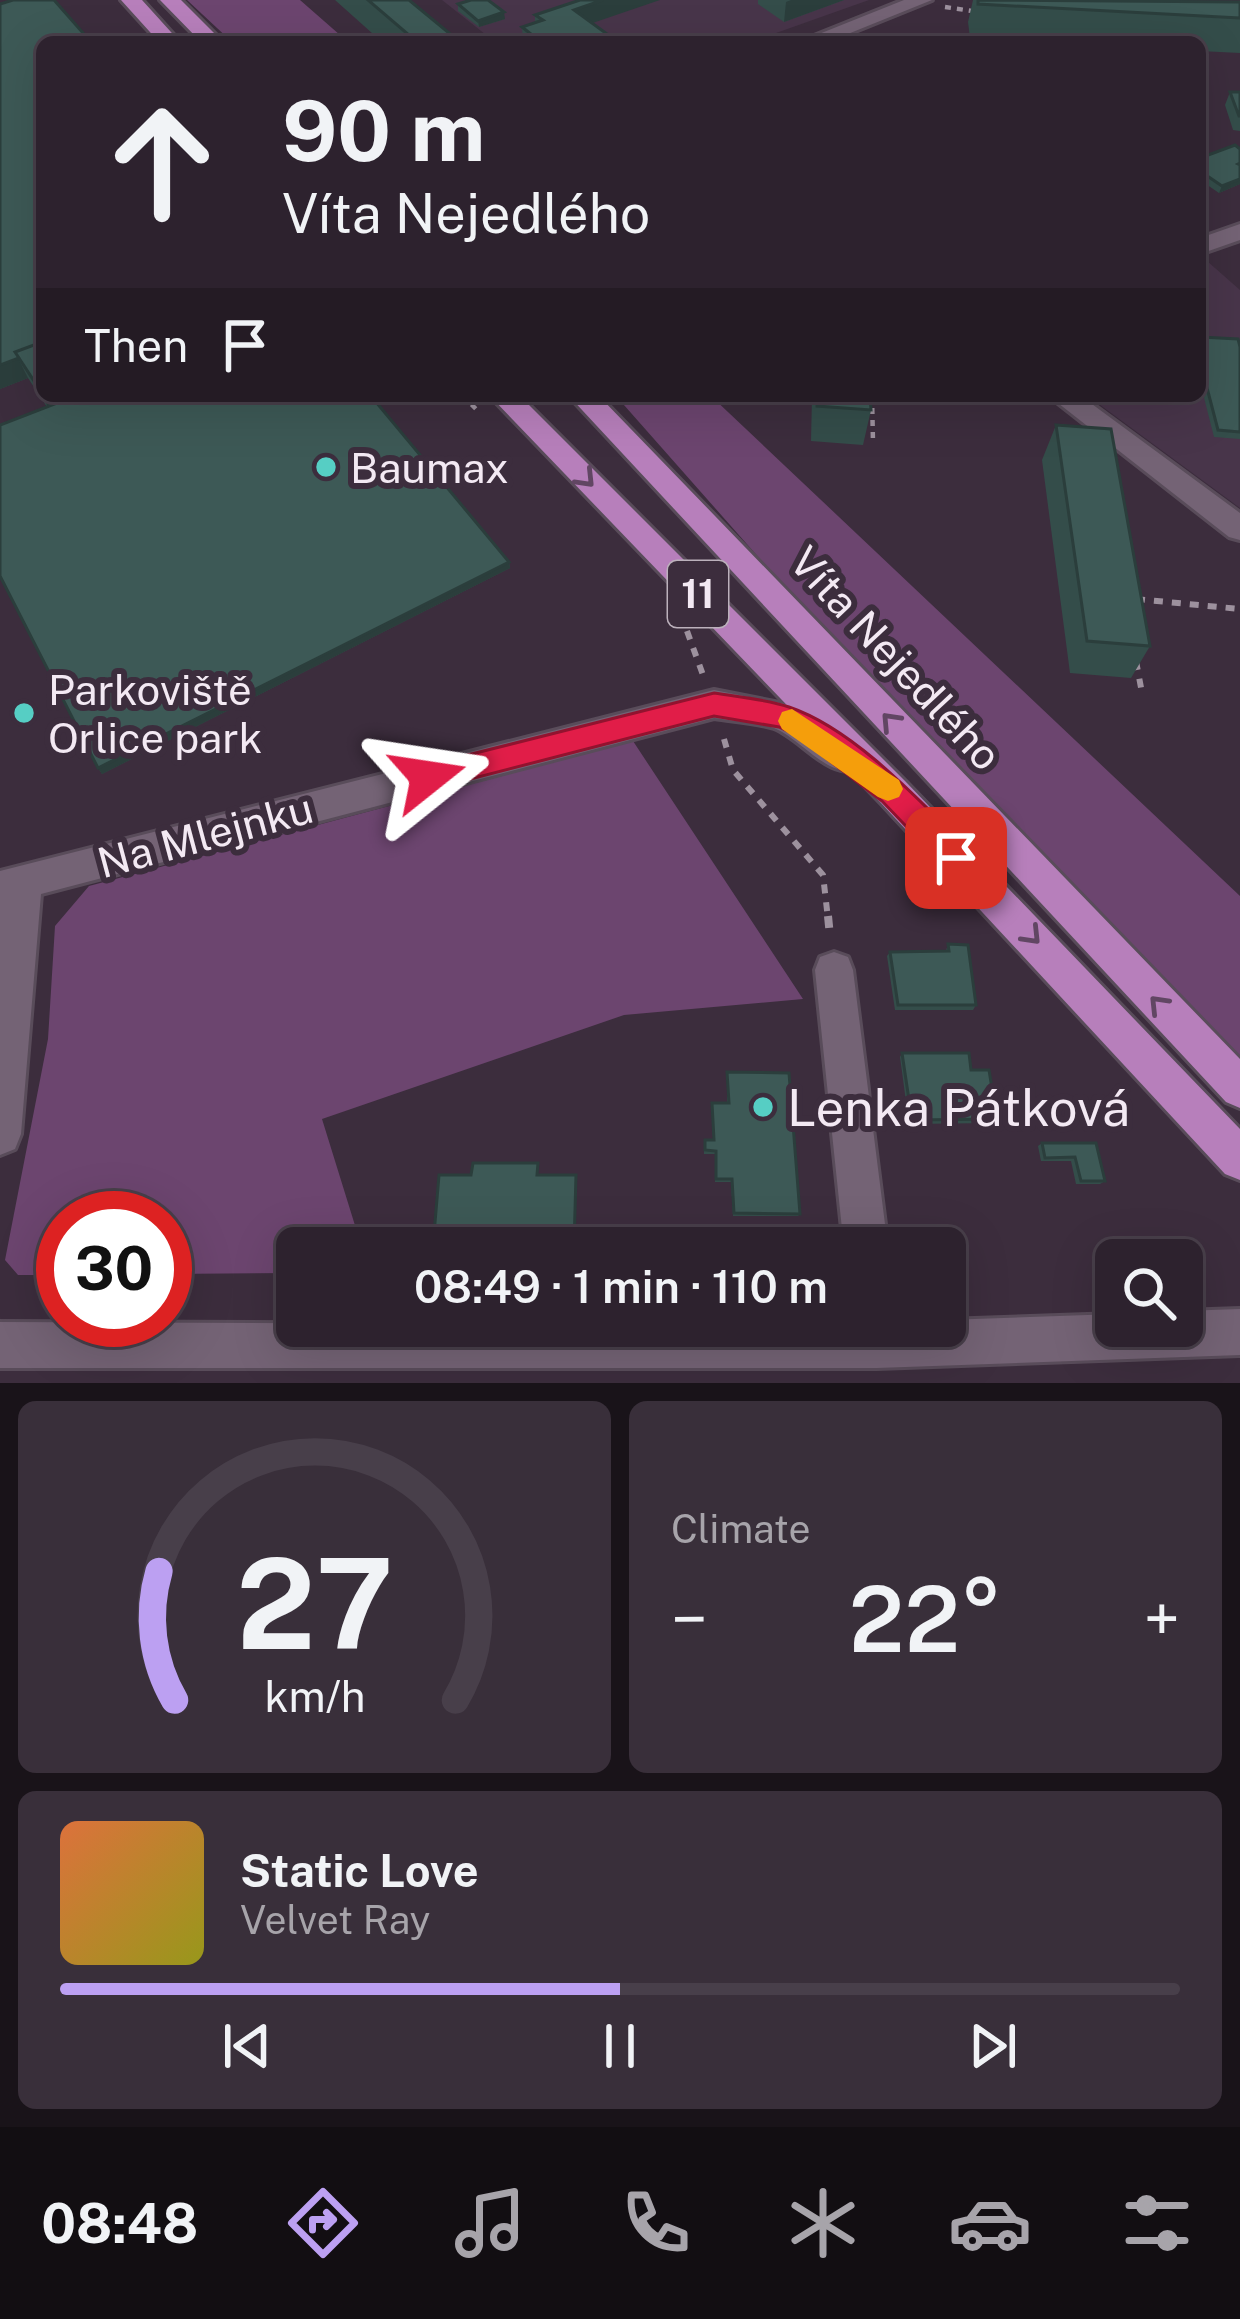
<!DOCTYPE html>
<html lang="en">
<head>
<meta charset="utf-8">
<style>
  :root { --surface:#2d222e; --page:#392f3a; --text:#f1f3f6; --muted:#a7a4aa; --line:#483f4a; --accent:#bca0f2 }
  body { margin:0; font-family:"Public Sans",sans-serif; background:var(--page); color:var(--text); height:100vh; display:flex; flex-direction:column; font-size:45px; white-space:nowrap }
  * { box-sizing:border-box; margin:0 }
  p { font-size:39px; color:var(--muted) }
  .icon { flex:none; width:66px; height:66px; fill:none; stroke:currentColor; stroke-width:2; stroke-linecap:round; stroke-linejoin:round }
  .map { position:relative; height:1383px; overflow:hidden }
  .details { display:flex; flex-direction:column; gap:18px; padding:18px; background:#191319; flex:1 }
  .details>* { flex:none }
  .top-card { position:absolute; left:36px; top:36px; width:1170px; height:366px; border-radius:18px; box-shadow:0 12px 48px #0002,0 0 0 3px var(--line); background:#2d222e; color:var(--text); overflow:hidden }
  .fabs { position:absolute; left:1095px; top:1239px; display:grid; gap:24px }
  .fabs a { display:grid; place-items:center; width:108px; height:108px; border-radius:18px; background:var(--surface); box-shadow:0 12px 48px #0002,0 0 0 3px var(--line); font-size:60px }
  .speed { position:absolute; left:36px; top:1191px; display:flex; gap:24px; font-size:60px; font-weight:700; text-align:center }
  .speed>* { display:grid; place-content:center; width:156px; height:156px; border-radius:50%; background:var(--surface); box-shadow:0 12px 48px #0002,0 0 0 3px var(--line); line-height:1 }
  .speed .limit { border:18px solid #d22; background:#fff; color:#111 }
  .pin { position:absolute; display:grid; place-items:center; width:102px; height:102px; color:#fff; margin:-51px; border-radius:24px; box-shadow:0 6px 18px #0006 }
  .me { position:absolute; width:132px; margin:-66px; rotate:75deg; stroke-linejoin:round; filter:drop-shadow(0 0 9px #0008) }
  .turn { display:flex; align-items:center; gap:42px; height:252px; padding:0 48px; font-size:54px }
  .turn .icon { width:156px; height:156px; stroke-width:2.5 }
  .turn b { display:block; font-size:84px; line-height:102px }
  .then { display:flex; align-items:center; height:114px; padding:0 48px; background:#0003; gap:24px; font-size:45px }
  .big { font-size:90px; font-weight:600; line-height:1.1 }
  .details .tile { flex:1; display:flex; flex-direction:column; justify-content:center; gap:18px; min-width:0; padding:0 42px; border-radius:18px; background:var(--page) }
  .details .dial { align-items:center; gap:0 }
  .dial svg { height:312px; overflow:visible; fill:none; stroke:var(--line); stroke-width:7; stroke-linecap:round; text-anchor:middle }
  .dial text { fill:var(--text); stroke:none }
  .song { display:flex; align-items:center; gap:36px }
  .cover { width:144px; height:144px; border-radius:18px; background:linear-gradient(135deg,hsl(20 70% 55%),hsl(60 70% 35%)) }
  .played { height:12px; border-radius:6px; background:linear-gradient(90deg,var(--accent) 50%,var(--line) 50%) }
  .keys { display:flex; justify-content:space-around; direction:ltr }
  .heat { display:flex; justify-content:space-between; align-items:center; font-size:66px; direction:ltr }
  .details .tiles { flex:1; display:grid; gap:18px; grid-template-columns:1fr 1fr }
  .tile:last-child { grid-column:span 2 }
  .trip { position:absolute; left:276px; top:1227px; width:690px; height:120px; border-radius:18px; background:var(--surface); box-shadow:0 12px 48px #0002,0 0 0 3px var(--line); font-weight:600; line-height:120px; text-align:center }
  .menu { display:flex; height:192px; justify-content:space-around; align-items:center; background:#120e12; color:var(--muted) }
  .menu .icon { width:84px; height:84px }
  .menu .current { color:var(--accent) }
  .menu b { font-size:54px; color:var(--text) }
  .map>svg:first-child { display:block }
  .built { fill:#48354a }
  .green { fill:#6c456f }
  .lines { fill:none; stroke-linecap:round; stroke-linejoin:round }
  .minor-casing { stroke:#594c5a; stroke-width:6 }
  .primary-casing { stroke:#594c5a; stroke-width:6 }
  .path-far2 { stroke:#9d919e; stroke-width:4.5; stroke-dasharray:6 6; stroke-linecap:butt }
  .path-far1 { stroke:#9d919e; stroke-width:6; stroke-dasharray:9 9; stroke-linecap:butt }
  .path { stroke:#9d919e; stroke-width:8; stroke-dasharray:12 12; stroke-linecap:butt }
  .minor { fill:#746375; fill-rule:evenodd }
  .primary { fill:#b77fbb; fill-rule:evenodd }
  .wall { fill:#344d4a }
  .shaded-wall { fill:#2b3e3c }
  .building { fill:#3d5956; stroke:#2b3e3c; stroke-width:3 }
  .oneway { stroke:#614663 }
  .route { fill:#e11d48; stroke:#92132f; stroke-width:3 }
  .slow { fill:#f59e0b }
  .poi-dot { fill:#56cec4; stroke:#3c2d3d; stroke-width:4.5 }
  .labels { text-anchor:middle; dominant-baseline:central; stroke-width:12; stroke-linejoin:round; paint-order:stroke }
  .shield { fill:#3c2d3d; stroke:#bcb1bc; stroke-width:3 }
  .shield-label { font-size:39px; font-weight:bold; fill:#f3e9f3 }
  .poi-label { font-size:42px; fill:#f3e9f3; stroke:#3c2d3d; text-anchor:start }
  .street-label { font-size:42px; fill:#f3e9f3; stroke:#3c2d3d }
  .near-poi-label { font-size:51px; fill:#f3e9f3; stroke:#3c2d3d; text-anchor:start }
</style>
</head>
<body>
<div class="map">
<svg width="1240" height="1383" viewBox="0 0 1240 1383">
  <rect width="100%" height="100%" fill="#3c2d3d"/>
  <path class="built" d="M442,0H869L751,42H495Z
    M1207,261L1240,290V508L1088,396H1200V264Z"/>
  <path class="green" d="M187,0H300L348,42H232Z
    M616,396H711L1240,896V1062L852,663Z
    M633,741L803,999L624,1015L322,1119L362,1248H297V1273L165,1274V1218H63V1275H18L5,1260L48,1039L55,926L89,886Z"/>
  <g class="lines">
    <defs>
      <path id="minor" d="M904,0H932L828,42H799Z
        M1240,224V240L1200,254V238Z
        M1049,396H1081L1240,513V540L1229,537Z
        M714,690L795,706L861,749L866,759L861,769C829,781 802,739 774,728C756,722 733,721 714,718L41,894L21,1134L15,1149L0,1155V871Z
        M834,952L848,957L853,970L888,1248H844L815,970L820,957Z
        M1240,1309V1355L877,1368H0V1322L945,1326V1320L1116,1314V1326H1182V1311Z"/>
      <path id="primary" d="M121,0H142L180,42H159Z
        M160,0H181L223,42H201Z
        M490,396H520L905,781L1240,1129V1180L1225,1174L881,803Z
        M569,396H599L1240,1059V1108L1226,1102Z"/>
    </defs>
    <use href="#minor" class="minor-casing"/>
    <use href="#primary" class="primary-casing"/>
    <path class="path-far2" d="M945,7L979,12
      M763,42L782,35
      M463,396L477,410
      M872,396L873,442
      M1000,396L1032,398"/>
    <path class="path-far1" d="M1136,599L1240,609
      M687,631L703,675
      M1136,661L1142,693
      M724,739L733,770L823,875L828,919"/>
    <path class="path" d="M828,916L830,936"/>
    <use href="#minor" class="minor"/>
    <use href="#primary" class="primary"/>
  </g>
  <path class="wall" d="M335,0H409L460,42H382Z
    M758,0H844L784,22L758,4Z
    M973,0L1240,2V53L1200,51V42H1043L970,38L968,22Z
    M458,4L505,19L479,27L458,11Z
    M535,15L593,23L618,42H523L522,27L535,22Z
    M42,42V396H371L509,562L510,568L102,774L98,768L47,407L28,378L0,389Z
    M1230,92H1240V131L1233,130L1225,105Z
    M1240,149V184L1219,193L1200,180V158Z
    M1200,337L1240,347V439L1214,437L1200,382Z
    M812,396H870L871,410L863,445L811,441Z
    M1056,425L1150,646L1131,678L1070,673L1042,460Z
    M948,944L976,1005L973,1010H895L887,956L890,952L946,951Z
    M902,1053L971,1070L997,1119L994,1123L909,1124L900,1057Z
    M727,1072L800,1214L798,1216H733L731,1182H715V1154H704V1144L713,1140L712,1103H727Z
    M1042,1143H1096L1105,1181L1100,1184H1076L1071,1161H1041L1038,1146Z
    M538,1175H576L575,1248H435L433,1246Z"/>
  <path class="shaded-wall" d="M603,0H660L575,29L574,10Z
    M791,0H844L784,22L786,2Z
    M504,12L505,19L479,27L478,21Z
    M1240,179V184L1219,193L1222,186Z
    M18,358L28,378L0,389V365Z
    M42,396H94L51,413Z
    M509,562L510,568L102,774L98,768Z"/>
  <path class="building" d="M13,0H54L91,42H42V342L15,352L19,358L0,365V4Z
    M368,0H409L460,42H417Z
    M471,0H488L504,12L478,21L458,4Z
    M580,0H603L574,10L618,42H541L522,27L543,20L535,15Z
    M978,0L1240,2V18L978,4Z
    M1230,92H1240V116H1239Z
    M1235,145L1240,149V163L1238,164L1240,165V179L1222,186L1200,171V158Z
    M1200,337L1238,339L1240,347V432L1218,430L1200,361Z
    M42,342V385L38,387L15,352Z
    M75,396H371L509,562L98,768L0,576V425Z
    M817,396H870L871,410L817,406Z
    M1056,425L1111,429L1150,646L1087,641Z
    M948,944L968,945L976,1005H898L890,952L949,951Z
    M902,1053H969L971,1070H989L997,1119L912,1120Z
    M727,1072L789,1073L800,1214L734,1213L732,1179H716V1151L705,1150V1140H714L712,1103H729Z
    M1042,1143H1096L1105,1181H1081L1075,1157L1045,1158Z
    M473,1163H538L537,1175H576L574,1246H433L439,1175H471Z"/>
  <defs><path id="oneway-chevron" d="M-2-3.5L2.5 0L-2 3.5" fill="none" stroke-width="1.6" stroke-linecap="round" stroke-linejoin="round" transform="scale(3)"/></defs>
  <g class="oneway">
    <use href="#oneway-chevron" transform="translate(586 479) rotate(46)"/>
    <use href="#oneway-chevron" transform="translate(890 721) rotate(-133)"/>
    <use href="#oneway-chevron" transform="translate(1032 936) rotate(46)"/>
    <use href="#oneway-chevron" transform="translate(1158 1004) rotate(-134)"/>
  </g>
  <path class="route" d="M714,693C738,697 765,699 789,707C854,729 919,800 967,848L971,858L967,867L956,871L945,867L882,801L796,735L779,727L714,716L428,790L418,786L414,777L418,769L428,765Z"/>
  <path class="slow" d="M792,709L899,780L903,789L899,797L888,801L878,797L782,729L778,721L782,712Z"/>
  <g class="poi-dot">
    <circle cx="326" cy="467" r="12"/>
    <circle cx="24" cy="713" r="12"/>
    <circle cx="763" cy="1107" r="12"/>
  </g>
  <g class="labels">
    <rect class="shield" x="668" y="561" width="60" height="66" rx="9"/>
    <g class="shield-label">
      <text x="698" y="594">11</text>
    </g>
    <g class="poi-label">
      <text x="350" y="467">Baumax</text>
      <text x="48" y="689">Parkoviště<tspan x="48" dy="48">Orlice park</tspan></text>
    </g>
    <g class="street-label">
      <text transform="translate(896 658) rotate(47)">Víta Nejedlého</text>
      <text transform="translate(205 835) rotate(-15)">Na Mlejnku</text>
    </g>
    <g class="near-poi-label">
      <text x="787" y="1107">Lenka Pátková</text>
    </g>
  </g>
</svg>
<div class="fabs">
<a><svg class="icon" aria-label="search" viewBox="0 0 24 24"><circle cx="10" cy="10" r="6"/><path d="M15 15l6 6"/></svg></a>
</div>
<div class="speed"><div class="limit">30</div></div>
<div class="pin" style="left:956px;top:858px;background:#d93025"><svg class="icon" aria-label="arrive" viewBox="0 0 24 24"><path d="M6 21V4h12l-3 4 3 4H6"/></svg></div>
<svg class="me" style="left:428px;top:777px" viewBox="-20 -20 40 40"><path d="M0-17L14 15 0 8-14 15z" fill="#e11d48" stroke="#fff" stroke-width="4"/></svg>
<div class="trip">08:49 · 1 min · 110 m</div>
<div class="top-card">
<div class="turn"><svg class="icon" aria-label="ahead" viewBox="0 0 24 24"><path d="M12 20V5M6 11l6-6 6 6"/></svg><div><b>90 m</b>Víta Nejedlého</div></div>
<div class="then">Then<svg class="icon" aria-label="arrive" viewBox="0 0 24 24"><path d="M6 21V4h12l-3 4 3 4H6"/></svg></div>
</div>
</div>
<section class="details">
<div class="tiles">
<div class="tile dial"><svg viewBox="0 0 100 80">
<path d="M14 69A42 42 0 1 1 86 69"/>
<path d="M14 69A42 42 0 0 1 10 36" stroke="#bca0f2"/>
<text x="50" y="56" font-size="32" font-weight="700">27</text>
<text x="50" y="72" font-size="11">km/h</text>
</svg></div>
<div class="tile"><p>Climate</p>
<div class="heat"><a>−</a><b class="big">22°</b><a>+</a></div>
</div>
<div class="tile">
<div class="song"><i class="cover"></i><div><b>Static Love</b><p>Velvet Ray</p></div></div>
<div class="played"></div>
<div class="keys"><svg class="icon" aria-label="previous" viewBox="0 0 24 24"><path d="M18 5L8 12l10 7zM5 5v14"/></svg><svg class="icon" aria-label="pause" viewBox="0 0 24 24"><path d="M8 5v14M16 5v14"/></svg><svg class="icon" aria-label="next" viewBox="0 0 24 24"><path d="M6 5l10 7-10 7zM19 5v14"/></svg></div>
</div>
</div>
</section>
<nav class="menu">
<b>08:48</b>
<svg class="icon current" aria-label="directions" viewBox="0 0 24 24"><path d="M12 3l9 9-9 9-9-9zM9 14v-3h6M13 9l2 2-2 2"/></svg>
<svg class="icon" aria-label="music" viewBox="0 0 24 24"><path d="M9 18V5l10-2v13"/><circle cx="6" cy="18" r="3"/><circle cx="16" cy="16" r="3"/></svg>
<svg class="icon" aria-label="phone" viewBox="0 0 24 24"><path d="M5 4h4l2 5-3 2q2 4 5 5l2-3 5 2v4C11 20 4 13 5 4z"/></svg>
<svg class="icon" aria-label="climate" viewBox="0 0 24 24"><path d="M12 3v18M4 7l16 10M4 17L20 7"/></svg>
<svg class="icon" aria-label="car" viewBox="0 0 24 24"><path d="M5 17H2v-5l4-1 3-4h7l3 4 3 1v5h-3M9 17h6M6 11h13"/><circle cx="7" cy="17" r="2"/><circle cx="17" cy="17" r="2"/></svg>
<svg class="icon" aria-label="filters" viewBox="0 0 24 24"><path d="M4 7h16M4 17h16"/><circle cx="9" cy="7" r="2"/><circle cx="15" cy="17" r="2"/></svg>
</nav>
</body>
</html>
